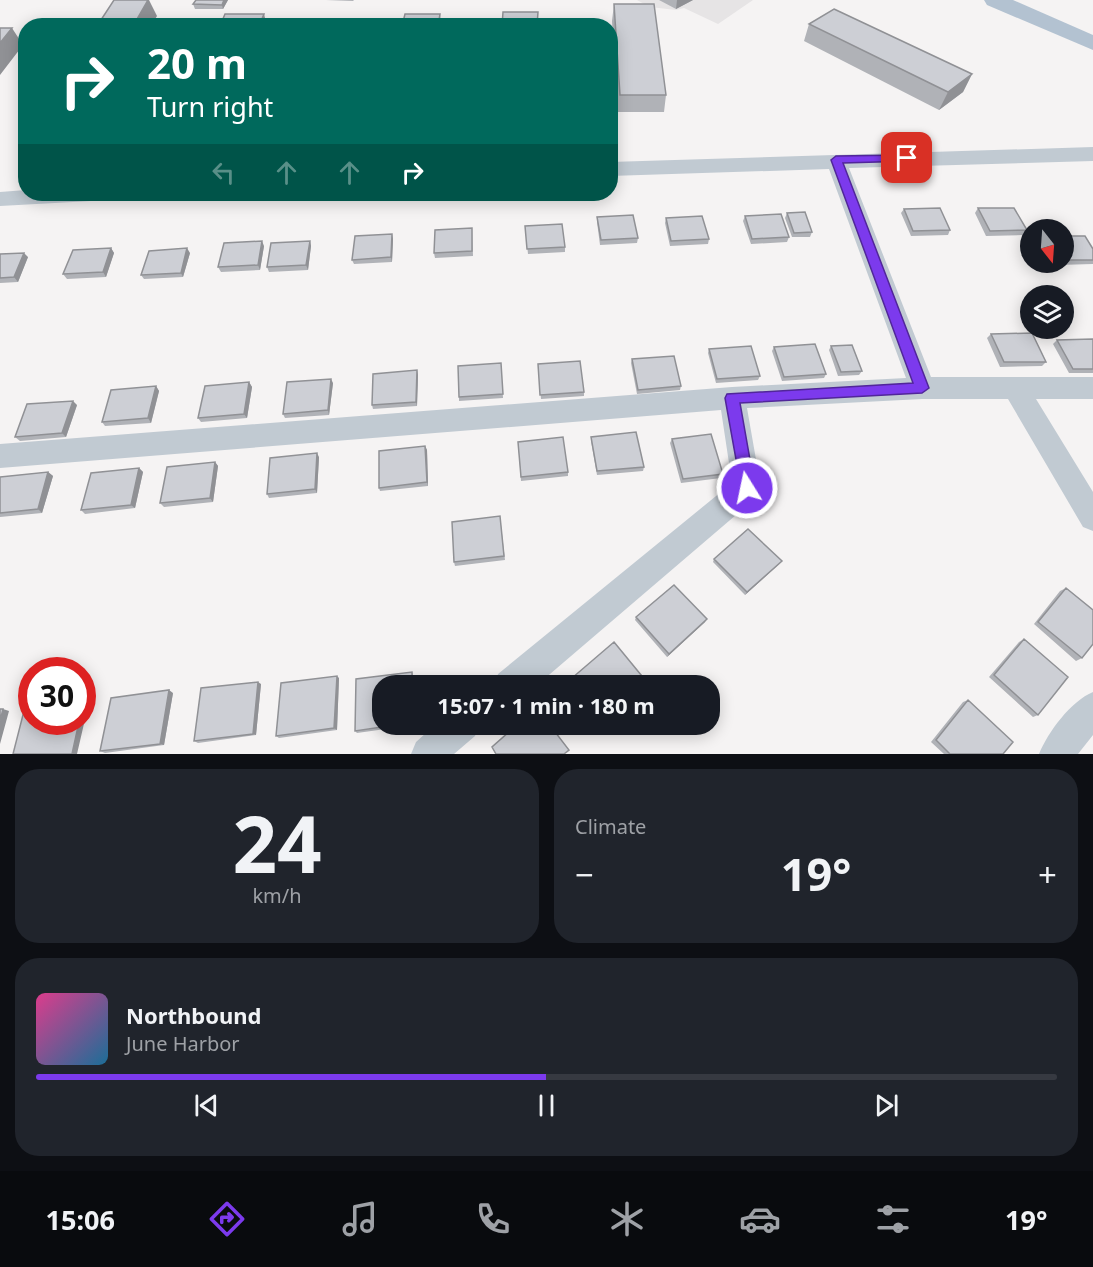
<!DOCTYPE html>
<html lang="en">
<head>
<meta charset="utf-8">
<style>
  :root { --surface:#171b24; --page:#20242c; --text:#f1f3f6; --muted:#9ea1a6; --line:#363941; --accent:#7c3aed }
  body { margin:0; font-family:"Noto Sans",sans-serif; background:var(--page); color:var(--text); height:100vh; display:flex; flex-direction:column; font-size:22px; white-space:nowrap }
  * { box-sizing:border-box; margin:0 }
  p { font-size:20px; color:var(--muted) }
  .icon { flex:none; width:33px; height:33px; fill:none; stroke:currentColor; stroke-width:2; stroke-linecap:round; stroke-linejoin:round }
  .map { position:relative; height:754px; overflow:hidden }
  .details { display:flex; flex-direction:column; gap:15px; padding:15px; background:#0d0f14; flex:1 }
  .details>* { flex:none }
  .hud { position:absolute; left:18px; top:18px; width:600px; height:183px; border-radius:24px; box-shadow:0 3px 15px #0003; background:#00695c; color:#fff; overflow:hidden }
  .needle { width:39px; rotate:163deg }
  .buttons { position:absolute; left:1020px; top:219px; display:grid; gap:12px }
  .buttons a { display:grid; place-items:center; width:54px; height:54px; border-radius:50%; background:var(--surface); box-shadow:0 3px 15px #0003; font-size:30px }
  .speed { position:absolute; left:18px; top:657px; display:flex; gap:12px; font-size:30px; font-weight:700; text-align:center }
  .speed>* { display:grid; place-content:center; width:78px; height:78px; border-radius:50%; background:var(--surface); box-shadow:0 3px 15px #0003; line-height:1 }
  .speed .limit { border:9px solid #d22; background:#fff; color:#111 }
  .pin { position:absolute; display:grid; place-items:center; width:51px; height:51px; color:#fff; margin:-26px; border-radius:12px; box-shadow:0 3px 9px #0006 }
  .me { position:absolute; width:66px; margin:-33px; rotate:350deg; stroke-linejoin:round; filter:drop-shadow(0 0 4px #0008) }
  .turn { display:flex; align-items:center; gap:21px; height:126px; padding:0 30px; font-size:27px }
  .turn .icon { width:78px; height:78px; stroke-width:2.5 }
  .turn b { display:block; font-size:42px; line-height:51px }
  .lanes { display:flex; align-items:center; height:57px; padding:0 30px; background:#0003; justify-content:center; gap:30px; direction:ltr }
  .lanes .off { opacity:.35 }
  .big { font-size:45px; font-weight:700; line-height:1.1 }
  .details .widget { flex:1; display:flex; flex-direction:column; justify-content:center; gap:9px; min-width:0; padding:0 21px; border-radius:24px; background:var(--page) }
  .details .dial { align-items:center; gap:0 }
  .dial b { font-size:78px; line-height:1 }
  .song { display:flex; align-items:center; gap:18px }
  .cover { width:72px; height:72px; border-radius:9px; background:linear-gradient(135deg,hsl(330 70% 55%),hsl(200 70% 35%)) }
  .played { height:6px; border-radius:3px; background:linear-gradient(90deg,var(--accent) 50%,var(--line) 50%) }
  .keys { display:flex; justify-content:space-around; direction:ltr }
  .heat { display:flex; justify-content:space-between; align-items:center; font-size:33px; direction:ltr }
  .details .tiles { flex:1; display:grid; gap:15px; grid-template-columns:1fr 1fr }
  .widget:last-child { grid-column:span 2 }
  .trip { position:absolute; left:372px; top:675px; width:348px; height:60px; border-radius:24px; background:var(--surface); box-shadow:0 3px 15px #0003; font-weight:700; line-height:60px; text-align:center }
  .tabs { display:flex; height:96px; justify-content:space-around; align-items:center; background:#090b0e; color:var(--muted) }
  .tabs .icon { width:42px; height:42px }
  .tabs .active { color:var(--accent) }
  .tabs b { font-size:27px; color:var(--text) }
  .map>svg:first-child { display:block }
  .education { fill:#e6e4e5 }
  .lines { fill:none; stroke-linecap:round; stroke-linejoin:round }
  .minor { fill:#c1cad2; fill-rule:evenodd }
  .major { fill:#b3c2d1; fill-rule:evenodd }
  .wall { fill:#b0b2b7 }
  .shaded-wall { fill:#909195 }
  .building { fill:#cdcfd5; stroke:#909195; stroke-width:1.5 }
  .route { fill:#7c3aed; stroke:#51269a; stroke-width:1.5 }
</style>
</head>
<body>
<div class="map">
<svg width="1093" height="754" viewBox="0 0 1093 754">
  <rect width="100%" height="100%" fill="#f5f3f3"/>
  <path class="education" d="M637,0H753L718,24L684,8L676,10L650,7Z"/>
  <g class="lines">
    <path class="minor" d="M1093,147V161L849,168L931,377H1093V399H1036L1093,492V531L1083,527L1008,399H922L747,408L761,488L757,497L536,686H494L498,674L732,483L721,410L0,468V444L732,387L906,378L829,169L610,176V162Z
      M26,190V194H102L98,199L91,201L0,206V192Z
      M1093,692V735L1078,754H1039C1048,732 1071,701 1093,692Z
      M436,724H480L475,736L454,754H411L416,742Z"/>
    <path class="major" d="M984,0H1013L1093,35V50L987,5Z"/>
  </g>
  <path class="wall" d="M196,0H228L223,9H195L193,4Z
    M326,0H354L353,1Z
    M659,0H693L676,9Z
    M614,4L666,95L664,112H618L612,21Z
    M809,24L972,74L963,92L939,110L804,41Z
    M978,208L1027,230L1023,235L986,236L975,213Z
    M904,209L950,230L948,235L911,236L901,213Z
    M787,213L812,232L810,237H792L785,218Z
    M745,216L789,237L787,242L751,244L743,221Z
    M597,217L638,238L637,243L600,245L597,222Z
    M666,218L709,239L708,244L670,246L665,223Z
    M525,226L565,247V252L528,254Z
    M472,228L473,256L435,258L434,253Z
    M392,234L393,239L392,262L354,264L352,260Z
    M1064,236L1093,249V264L1058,265L1056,262H1064Z
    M310,241L311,246L308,270L269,272L267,267Z
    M264,246L260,270L221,272L218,267Z
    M111,248L114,253L106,277L67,279L63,274Z
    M190,253L183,277L144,279L141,275Z
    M0,254L28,257L18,282L0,283Z
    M991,334L1046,362L1042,366L1000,367L987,338Z
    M1093,339V373H1069L1053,344L1057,340Z
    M831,346L862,371L859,375L838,376L829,350Z
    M774,347L826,374L824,378L782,381L772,351Z
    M709,349L760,376L758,380L716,383L708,353Z
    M632,359L681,386L680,390L637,394L631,363Z
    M501,363L503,398L459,401V397Z
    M538,364L584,392V396L541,399Z
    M417,370L418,375L417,406L373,409L372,405Z
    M249,382L252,387L247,418L201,422L198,418Z
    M333,383L329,415L285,418L283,414Z
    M156,386L159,391L151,423L105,426L102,422Z
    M77,405L66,437L20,441L15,437Z
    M591,437L644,467L643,471L597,475L591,441Z
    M672,439L723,474L721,478L681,483L670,443Z
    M518,442L568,472V476L521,481Z
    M425,446L427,450L428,486L380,491L379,488Z
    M319,457L317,493L269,498L267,494Z
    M215,462L218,466L213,502L164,507L160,503Z
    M139,468L143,472L135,508L85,514L81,510Z
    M48,472L53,476L42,513L0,517V477Z
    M500,516L505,560L455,566L454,562Z
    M714,559L779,564L745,595L713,562Z
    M1066,588L1082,658L1076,661L1034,624L1060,591Z
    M636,617L705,622L667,657L635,620Z
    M1024,639L1038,715L1033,717L989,677L1019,642Z
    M412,672L413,674V686H382V724L414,725L357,733L355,731L356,679Z
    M339,678L337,730L279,738L276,736Z
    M261,684L256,735L198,743L194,741Z
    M173,693L164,745L105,753L100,751Z
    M968,700L1003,754H944L931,742L963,702Z"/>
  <path class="shaded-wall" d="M148,0H149L157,16L151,26H133Z
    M224,0H228L223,9L222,5Z
    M677,0H693L676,9Z
    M264,14L267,26H259Z
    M440,14L441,26H438Z
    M12,28L23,45L0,75V43Z
    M972,74L963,92L939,110L948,92Z
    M392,234L393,239L392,262L391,257Z
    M262,241L264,246L260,270L258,265Z
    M310,241L311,246L308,270L306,265Z
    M111,248L114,253L106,277L103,272Z
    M187,248L190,253L183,277L181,273Z
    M24,253L28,257L18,282L14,277Z
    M417,370L418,375L417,406L416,402Z
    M331,379L333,383L329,415L328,410Z
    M249,382L252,387L247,418L244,414Z
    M156,386L159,391L151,423L148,418Z
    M73,401L77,405L66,437L62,433Z
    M425,446L427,450L428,486L427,482Z
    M317,453L319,457L317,493L315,489Z
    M215,462L218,466L213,502L210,498Z
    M139,468L143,472L135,508L131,505Z
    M48,472L53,476L42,513L38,509Z
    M782,561L779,564L745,595L747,592Z
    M707,619L705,622L667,657L669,654Z
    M337,676L339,678L337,730L334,728Z
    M258,682L261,684L256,735L253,734Z
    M169,690L173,693L164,745L160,744Z
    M84,700L89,702L77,754H72L79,722H82V705Z
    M3,709L9,711L0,744V721Z"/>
  <path class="building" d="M114,0H148L133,26H97Z
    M196,0H224L222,5L193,4Z
    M614,4H654L666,95H620Z
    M834,9L972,74L948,92L809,24Z
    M503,12H538L537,26H502Z
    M225,14H264L259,26H220Z
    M405,14H440L438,26H402Z
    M0,28H12L0,43Z
    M940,208L950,230L913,231L904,209Z
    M978,208H1014L1027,230L990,231Z
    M805,212L812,232L794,233L787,213Z
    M781,214L789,237L752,239L745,216Z
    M633,215L638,238L601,240L597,217Z
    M702,216L709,239L671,241L666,218Z
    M562,224L565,247L527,249L525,226Z
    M472,228V251L434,253L435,230Z
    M392,234L391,257L352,260L355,236Z
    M1064,236H1085L1093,249V260H1064Z
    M262,241L258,265L218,267L224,243Z
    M310,241L306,265L267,267L271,243Z
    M111,248L103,272L63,274L73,250Z
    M187,248L181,273L141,275L149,251Z
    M24,253L14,277L0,278V254Z
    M1032,333L1046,362H1004L991,334Z
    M1093,339V369H1073L1057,340Z
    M815,344L826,374L784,377L774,347Z
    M852,345L862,371L841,372L831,346Z
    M751,346L760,376L717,379L709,349Z
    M674,356L681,386L638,390L632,359Z
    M580,361L584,392L540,395L538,364Z
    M501,363L503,394L459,397L458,366Z
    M417,370L416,402L372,405L373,374Z
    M331,379L328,410L283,414L287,382Z
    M249,382L244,414L198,418L205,386Z
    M156,386L148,418L102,422L111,390Z
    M73,401L62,433L15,437L27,404Z
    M636,432L644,467L597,471L591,437Z
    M711,434L723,474L683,479L672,439Z
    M563,437L568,472L521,477L518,442Z
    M425,446L427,482L379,488V451Z
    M317,453L315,489L267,494L270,458Z
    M215,462L210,498L160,503L167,467Z
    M139,468L131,505L81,510L91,473Z
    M48,472L38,509L0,513V477Z
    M500,516L504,556L454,562L452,522Z
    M748,529L782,561L747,592L714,559Z
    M674,585L707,619L669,654L636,617Z
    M1066,588L1093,610V644L1082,658L1038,622Z
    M1024,639L1068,677L1038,715L994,675Z
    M614,642L646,681L641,686H578L572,678Z
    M412,672V686H382V724H402L355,731L356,679Z
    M337,676L334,728L276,736L281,683Z
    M258,682L253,734L194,741L201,688Z
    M169,690L160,744L100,751L111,698Z
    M968,700L1013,742L1003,754H950L936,740Z
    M32,706V722H79L72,754H13L25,707Z
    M0,709H3L0,721Z
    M518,724H549L569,750L564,754H496L492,747Z"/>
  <path class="route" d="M907,155L911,156V161L843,163L929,388L922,393L740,403L755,488L752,493H742L725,398L727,394L913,383L831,160L836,156Z"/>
</svg>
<div class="buttons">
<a><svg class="needle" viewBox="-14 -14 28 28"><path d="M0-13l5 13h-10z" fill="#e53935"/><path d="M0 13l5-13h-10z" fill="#9ea1a6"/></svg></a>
<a><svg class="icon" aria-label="layers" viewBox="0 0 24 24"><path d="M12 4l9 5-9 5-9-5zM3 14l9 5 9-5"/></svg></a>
</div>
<div class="speed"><div class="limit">30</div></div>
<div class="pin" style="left:907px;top:158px;background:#d93025"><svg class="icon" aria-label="arrive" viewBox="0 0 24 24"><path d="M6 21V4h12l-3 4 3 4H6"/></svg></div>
<svg class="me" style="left:747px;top:488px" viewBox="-20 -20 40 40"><circle r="17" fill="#7c3aed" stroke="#fff" stroke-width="3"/><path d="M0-11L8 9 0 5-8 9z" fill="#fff"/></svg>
<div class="trip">15:07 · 1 min · 180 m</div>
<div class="hud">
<div class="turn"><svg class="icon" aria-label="right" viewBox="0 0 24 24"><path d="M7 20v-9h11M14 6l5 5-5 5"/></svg><div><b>20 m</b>Turn right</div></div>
<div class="lanes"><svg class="icon off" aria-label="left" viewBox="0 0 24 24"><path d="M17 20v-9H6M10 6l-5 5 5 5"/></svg><svg class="icon off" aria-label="ahead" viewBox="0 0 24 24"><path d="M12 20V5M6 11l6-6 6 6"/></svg><svg class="icon off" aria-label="ahead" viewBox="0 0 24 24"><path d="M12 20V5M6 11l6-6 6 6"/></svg><svg class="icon" aria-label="right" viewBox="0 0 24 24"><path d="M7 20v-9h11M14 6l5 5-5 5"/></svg></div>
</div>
</div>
<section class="details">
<div class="tiles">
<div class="widget dial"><b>24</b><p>km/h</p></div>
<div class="widget"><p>Climate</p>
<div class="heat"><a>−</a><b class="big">19°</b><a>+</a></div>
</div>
<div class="widget">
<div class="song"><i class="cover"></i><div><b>Northbound</b><p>June Harbor</p></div></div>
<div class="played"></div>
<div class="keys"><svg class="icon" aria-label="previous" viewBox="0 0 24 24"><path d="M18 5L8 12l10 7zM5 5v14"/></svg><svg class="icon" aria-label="pause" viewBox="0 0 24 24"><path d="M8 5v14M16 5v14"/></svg><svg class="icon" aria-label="next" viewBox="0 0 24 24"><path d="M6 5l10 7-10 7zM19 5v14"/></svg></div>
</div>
</div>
</section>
<nav class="tabs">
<b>15:06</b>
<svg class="icon active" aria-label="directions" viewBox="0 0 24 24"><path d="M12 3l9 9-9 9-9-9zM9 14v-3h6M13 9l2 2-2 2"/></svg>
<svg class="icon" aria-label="music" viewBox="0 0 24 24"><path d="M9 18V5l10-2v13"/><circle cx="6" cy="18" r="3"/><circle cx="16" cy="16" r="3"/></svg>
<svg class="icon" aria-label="phone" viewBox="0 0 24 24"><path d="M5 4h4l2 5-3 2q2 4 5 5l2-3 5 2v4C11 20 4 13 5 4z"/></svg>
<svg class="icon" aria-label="climate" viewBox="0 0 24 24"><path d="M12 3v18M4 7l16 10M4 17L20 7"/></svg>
<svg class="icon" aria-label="car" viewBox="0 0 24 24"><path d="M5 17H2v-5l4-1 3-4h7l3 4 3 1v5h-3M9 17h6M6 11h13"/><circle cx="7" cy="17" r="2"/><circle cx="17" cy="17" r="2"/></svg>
<svg class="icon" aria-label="filters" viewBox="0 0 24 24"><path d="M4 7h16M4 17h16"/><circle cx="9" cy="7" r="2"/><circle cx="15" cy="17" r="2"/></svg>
<b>19°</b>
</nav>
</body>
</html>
